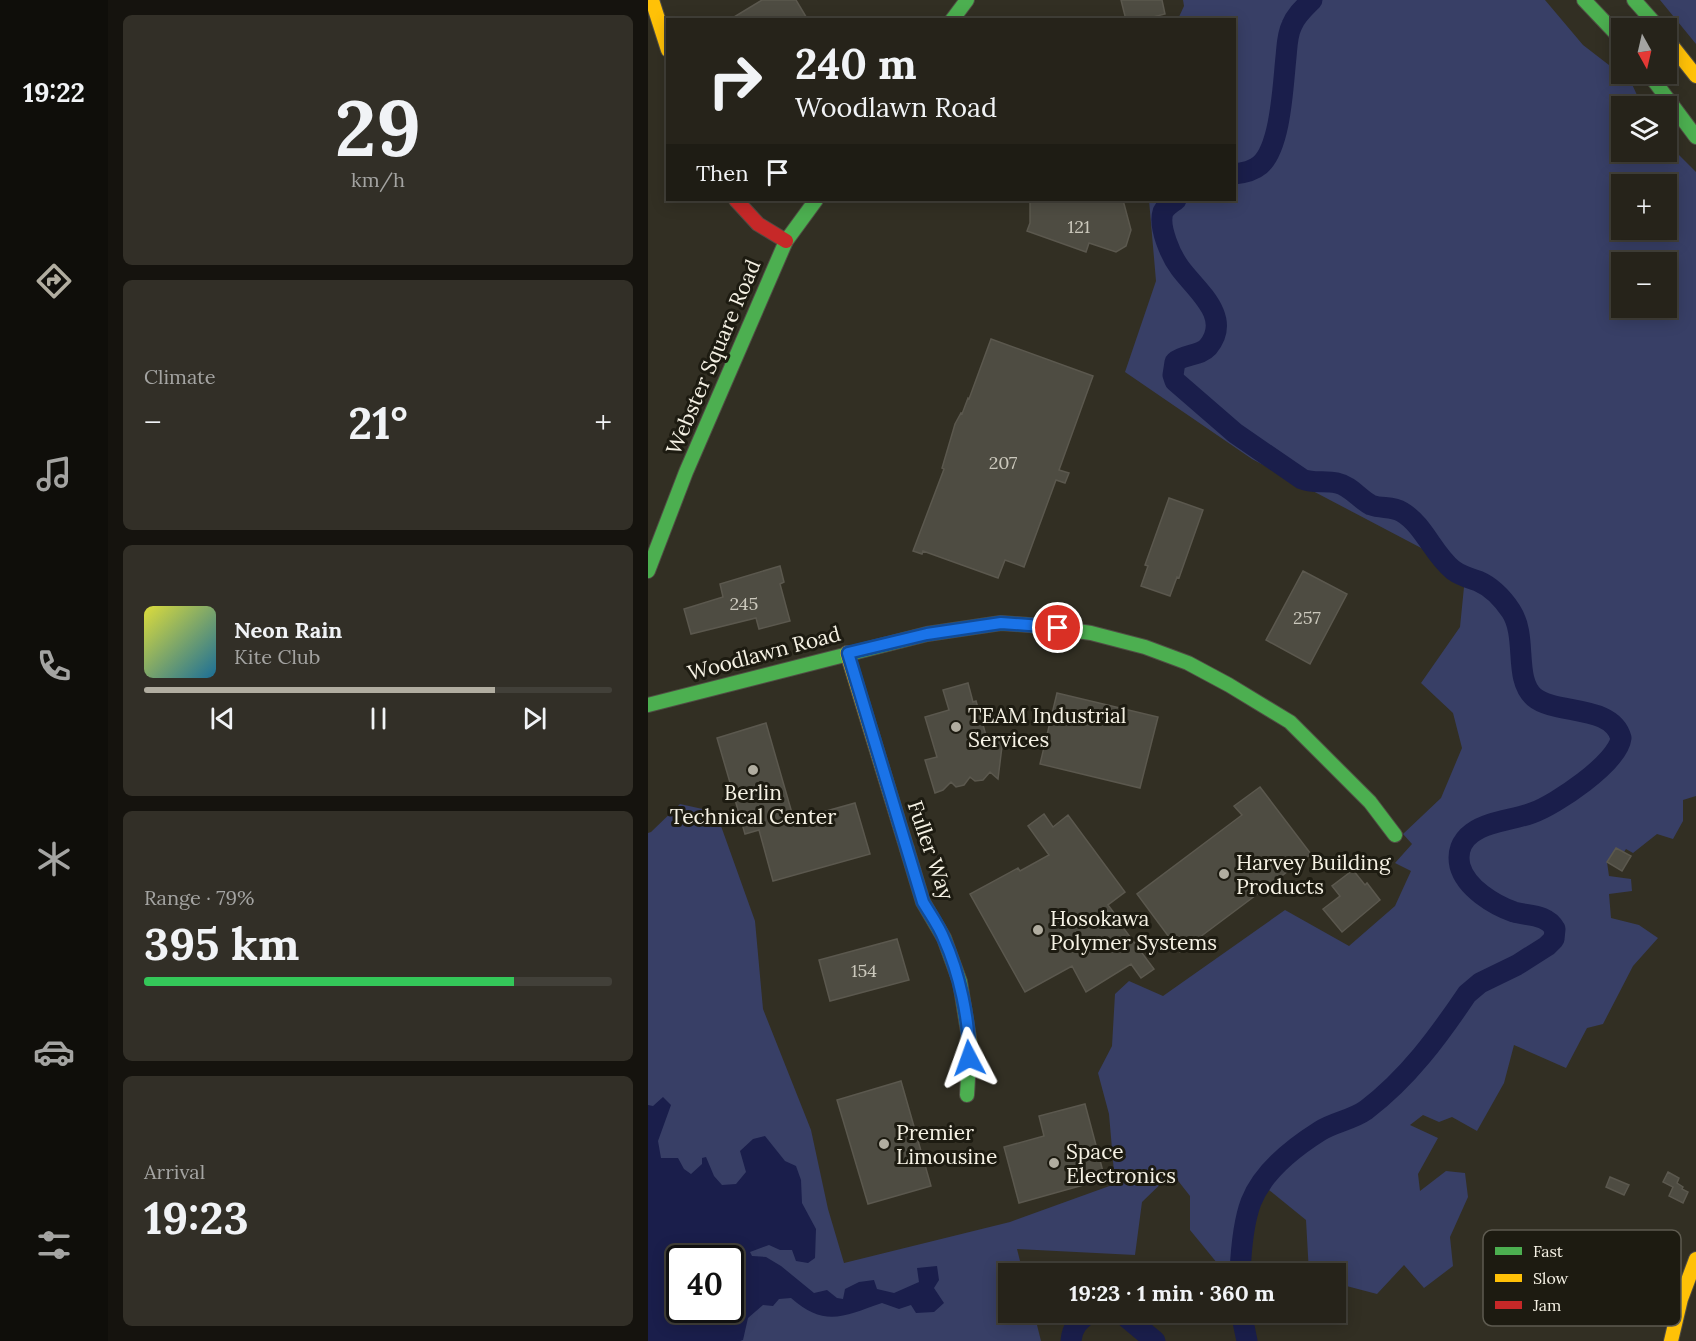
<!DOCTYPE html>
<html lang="en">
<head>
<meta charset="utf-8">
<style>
  :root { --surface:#26231a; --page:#322f27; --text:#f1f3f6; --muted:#a4a4a2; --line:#424039; --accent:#b1ada0 }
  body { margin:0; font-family:Lora,serif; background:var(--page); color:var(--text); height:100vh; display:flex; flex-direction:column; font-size:22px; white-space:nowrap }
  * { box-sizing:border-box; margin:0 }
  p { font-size:20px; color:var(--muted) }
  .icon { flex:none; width:33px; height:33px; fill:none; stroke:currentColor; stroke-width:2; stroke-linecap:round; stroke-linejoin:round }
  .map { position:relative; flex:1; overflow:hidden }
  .panel { display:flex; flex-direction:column; gap:15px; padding:15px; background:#15130e; width:540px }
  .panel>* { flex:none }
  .hud { position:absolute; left:18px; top:18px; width:570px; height:183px; border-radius:0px; box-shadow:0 3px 15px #0003,0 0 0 2px var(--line); background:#26231a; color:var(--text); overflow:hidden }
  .needle { width:39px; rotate:172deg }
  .tools { position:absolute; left:963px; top:18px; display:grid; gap:12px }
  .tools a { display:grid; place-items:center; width:66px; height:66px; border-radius:0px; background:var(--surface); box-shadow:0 3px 15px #0003,0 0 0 2px var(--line); font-size:30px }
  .speed { position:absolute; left:18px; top:1245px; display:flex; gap:12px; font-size:30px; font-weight:700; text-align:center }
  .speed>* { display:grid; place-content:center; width:78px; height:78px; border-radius:50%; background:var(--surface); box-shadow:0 3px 15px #0003,0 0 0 2px var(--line); line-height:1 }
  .speed .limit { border:3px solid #111; border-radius:9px; background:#fff; color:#111 }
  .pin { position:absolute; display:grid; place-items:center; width:51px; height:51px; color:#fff; margin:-26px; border:3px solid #fff; border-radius:50%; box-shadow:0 2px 6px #0007 }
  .me { position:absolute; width:66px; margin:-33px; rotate:356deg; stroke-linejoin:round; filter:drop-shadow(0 0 4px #0008) }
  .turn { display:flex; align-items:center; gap:21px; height:126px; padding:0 30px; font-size:27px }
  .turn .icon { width:78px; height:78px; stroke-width:2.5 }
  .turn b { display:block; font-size:42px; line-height:51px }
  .then { display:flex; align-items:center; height:57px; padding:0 30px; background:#0003; gap:12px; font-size:22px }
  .big { font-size:45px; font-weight:700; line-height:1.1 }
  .panel .widget { flex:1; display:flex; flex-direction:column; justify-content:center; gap:9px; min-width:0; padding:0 21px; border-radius:9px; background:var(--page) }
  .panel .dial { align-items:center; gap:0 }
  .dial b { font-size:78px; line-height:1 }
  .song { display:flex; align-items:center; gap:18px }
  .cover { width:72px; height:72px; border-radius:9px; background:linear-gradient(135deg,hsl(60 70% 55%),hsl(200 70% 35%)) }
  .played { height:6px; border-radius:3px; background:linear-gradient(90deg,var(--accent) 75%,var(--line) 75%) }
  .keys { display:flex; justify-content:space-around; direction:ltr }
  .heat { display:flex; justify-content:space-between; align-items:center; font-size:33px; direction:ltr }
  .charge { height:9px; border-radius:4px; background:linear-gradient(90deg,#34c759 79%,var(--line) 0) }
  .trip { position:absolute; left:350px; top:1263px; width:348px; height:60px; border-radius:0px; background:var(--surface); box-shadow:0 3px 15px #0003,0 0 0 2px var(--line); font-weight:700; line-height:60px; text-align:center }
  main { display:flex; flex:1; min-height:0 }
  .menu { display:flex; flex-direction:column; width:108px; justify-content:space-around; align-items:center; background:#0f0e0a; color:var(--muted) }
  .menu .icon { width:42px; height:42px }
  .menu .current { color:var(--accent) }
  .menu b { font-size:27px; color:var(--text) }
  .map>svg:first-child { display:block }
  .green { fill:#383f66; fill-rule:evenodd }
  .water { fill:#1a1e4b; fill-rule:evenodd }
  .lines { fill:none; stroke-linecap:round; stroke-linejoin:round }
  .river { stroke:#1a1e4b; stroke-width:21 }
  .building { fill:#4e4c42; stroke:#5b584e; stroke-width:1.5 }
  .fast-casing { stroke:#504d44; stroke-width:16 }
  .slow-casing { stroke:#504d44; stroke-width:16 }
  .jam-casing { stroke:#504d44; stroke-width:16 }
  .fast { stroke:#4caf50; stroke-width:14 }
  .slow { stroke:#ffc107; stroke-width:14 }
  .jam { stroke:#c62828; stroke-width:14 }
  .route-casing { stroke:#114b97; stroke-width:15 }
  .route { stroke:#1a73e8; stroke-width:10 }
  .poi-dot { fill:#b1ada0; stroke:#1d1b11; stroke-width:2 }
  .labels { text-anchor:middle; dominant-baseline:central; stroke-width:6; stroke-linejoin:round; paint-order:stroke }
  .number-label { font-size:18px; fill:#cbc8bc }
  .street-label { font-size:21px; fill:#f5f1e4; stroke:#1d1b11 }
  .poi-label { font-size:21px; fill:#f5f1e4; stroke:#1d1b11; text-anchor:start }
  .key { fill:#1d1b11; stroke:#5e5b50; stroke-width:1.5 }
  .key-label { font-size:16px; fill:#f5f1e4 }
</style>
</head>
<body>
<main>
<nav class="menu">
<b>19:22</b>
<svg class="icon current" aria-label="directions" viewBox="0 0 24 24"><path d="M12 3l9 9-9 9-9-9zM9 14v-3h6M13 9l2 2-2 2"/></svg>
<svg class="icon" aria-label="music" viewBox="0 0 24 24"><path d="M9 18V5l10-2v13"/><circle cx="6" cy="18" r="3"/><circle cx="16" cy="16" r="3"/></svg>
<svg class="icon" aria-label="phone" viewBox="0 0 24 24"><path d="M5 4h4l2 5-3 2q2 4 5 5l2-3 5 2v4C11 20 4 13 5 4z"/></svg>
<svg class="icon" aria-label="climate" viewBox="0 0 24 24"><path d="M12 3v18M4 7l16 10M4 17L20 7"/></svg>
<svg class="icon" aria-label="car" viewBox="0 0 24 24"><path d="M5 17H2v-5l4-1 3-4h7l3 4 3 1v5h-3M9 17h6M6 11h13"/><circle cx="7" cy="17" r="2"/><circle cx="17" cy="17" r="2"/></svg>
<svg class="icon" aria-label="filters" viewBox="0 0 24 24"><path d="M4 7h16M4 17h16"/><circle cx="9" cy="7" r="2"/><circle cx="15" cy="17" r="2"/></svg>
</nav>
<section class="panel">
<div class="widget dial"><b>29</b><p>km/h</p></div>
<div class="widget"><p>Climate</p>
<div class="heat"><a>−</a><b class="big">21°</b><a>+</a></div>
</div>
<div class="widget">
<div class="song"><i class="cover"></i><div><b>Neon Rain</b><p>Kite Club</p></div></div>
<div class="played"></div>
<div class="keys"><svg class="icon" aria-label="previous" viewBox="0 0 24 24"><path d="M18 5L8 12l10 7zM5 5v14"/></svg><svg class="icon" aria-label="pause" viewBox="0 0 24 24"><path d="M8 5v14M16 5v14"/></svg><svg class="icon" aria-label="next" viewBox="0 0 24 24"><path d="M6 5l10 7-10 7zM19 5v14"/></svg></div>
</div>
<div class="widget"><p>Range · 79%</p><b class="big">395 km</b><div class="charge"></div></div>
<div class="widget"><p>Arrival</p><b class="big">19:23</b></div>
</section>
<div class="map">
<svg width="1048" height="1341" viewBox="0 0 1048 1341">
  <rect width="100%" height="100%" fill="#322f23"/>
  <path class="green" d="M535,0H897L935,45L983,82L994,106H974V152H1018L1019,143L1048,172V796L1035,800V821L1025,839L1009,834L985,853L978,849L976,852L968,848L959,862L961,876L983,879L984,891L961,894L963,918L991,925L1010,938L985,966L955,1024L939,1028L918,1068L866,1045L856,1083L829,1131L804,1117L791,1122L775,1115L762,1125L790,1138L770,1174L772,1191L798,1171L817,1173L820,1197L802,1237L805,1266L776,1288L756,1265L729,1294L687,1283V1274L661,1273L658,1220L610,1181L590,1259L574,1269L542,1230V1196L524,1173L494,1202L487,1255L369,1249L375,1273L360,1274V1312L386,1313L393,1341H0V833L3,832L32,804L68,812L107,921L115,1009L163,1130L180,1209L196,1263L362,1222L467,1184L461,1114L450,1073L464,1046L467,994L481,981L515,996L637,910L701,946L747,906L763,871L747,863L764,844L755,834L793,798L814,748L805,713L773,683L812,627L816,587L777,550L604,459L477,372L508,281L501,200H586V20L530,19L536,6ZM974,184H1018V230H974ZM974,262H1018V308H974ZM32,1258H82V1310H32Z
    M1012,0H1048V44Z"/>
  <path class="water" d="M15,1097L23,1105L10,1141L13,1158H30L36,1169L43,1174L54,1164V1158L58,1157L66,1176L74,1185L88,1184L98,1172L92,1151L105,1139L117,1136L137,1161L148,1166L153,1180L154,1203L168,1229L167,1258L160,1263L148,1261L144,1250H132L121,1245L102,1252L104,1256L118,1257L133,1266L166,1293L179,1290L189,1298L195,1299L197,1289L211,1282L226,1280L229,1289L246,1293L271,1282L269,1268L289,1266L291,1280L286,1288L296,1303L286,1312L268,1313L263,1305L251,1309L234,1303C196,1316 177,1328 143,1298L131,1299L125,1306L115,1305L100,1318L95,1340L92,1341H0V1105L5,1106ZM32,1258H82V1310H32Z"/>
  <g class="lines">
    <path class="river" d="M586,174C596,173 605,171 612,165C633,147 635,84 638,57C639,47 639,35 644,25C648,15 656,8 664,0
      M528,200C523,203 518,206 515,212C510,227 523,256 532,268C548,290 585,317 560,347C552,356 536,354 527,362L525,375L527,381L587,433L654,479C665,484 677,480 689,483C703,486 711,499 723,505C734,509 744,506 754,512C776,525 785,554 805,570C813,576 821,578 830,581C844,587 855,599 863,611C880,637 865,678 886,697C907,715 964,704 973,738C970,763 907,805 884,813C865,820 841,821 824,833C813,841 809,853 812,866C818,888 846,905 866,912C880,916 899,914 907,929L906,939L899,946L869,965L832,983L819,994C790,1037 760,1078 718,1110C704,1120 686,1122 672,1131C645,1148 615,1171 603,1202C595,1223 593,1250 592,1274
      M472,1312L507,1341
      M593,1312L599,1341
      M423,1341C424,1327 431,1320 443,1312"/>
  </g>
  <path class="building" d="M114,0H148L160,20H81Z
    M473,0H514L517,14L493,20H478Z
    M382,200H475L483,230L478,246L468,252L441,243L438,252L379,231L382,223Z
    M343,339L445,376L411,470L421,473L417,483L408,480L376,567L357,560L350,578L275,551L274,554L265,551L296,469L294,468L307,424L313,413L314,414L320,398L321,399Z
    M521,498L555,510L531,578L529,577L522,596L493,586L500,566L497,565Z
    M132,566L136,582L132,584L142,621L111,629L108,618L43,634L36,609L75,597L72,584Z
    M655,571L699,594L662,664L618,640Z
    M320,683L325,702L328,701L340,742L355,738L350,779L342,772L335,780L327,781L322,777L316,785L308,787L303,782L295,790L287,793L277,760L289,757L277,717L301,710L295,690Z
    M409,693L510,717L492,788L392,764Z
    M118,723L146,820L207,803L222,854L125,881L111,830L97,834L69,738Z
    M612,787L663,854L532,952L489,894L594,815L586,806Z
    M396,814L405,827L420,815L477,892L460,905L469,917L468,918L506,969L493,978L483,964L438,992L424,966L377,992L322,894L370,868L372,871L401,855L380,826Z
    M968,848L983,856L974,871L959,862Z
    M705,870L717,885L719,883L732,900L694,932L675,909L692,896L684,886Z
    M249,939L261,980L182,1001L171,960Z
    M253,1081L283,1186L220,1204L189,1100Z
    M437,1104L457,1179L371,1203L356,1147L396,1136L391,1116Z
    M1020,1172L1031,1178L1029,1183L1035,1187L1034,1189L1040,1192L1035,1203L1021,1196L1025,1187L1015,1182Z
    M962,1177L981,1185L976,1195L958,1187Z"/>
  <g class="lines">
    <defs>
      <path id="fast" d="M936,0L974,40
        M986,0L1011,28
        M304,20L319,0
        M1001,74L1048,137
        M0,571L38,472L138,241L168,200
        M0,705L279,634L353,623L394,626L443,633L497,647L540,663L581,685L642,722L722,802L747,835
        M259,849L275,902L296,938L312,982L322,1044L319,1095"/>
      <path id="slow" d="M4,0L20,50
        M1018,38L1048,76
        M199,653L259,849
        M1023,1341L1033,1299L1048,1259"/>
      <path id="jam" d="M88,200L110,224L138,241"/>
    </defs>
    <use href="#fast" class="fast-casing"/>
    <use href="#slow" class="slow-casing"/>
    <use href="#jam" class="jam-casing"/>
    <use href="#fast" class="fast"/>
    <use href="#slow" class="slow"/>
    <use href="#jam" class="jam"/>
  </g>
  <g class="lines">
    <defs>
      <path id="route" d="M321,1058C322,1021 311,972 296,939C291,926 282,914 275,902L200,653L279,634L353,623L394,626L410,628"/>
    </defs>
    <use href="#route" class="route-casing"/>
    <use href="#route" class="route"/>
  </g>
  <g class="poi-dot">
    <circle cx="308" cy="727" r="6"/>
    <circle cx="105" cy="770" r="6"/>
    <circle cx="576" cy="874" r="6"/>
    <circle cx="390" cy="930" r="6"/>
    <circle cx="236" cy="1144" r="6"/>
    <circle cx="406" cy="1163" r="6"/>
  </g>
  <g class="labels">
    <g class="number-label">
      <text x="431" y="226">121</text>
      <text x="355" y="462">207</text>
      <text x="96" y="603">245</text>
      <text x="659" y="617">257</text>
      <text x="216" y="970">154</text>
    </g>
    <g class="street-label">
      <text transform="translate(65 357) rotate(-67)">Webster Square Road</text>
      <text transform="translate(116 653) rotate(-15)">Woodlawn Road</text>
      <text transform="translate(283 850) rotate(71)">Fuller Way</text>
    </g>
    <g class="poi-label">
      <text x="320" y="715">TEAM Industrial<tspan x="320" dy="24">Services</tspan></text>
      <text x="105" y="792" text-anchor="middle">Berlin<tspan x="105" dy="24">Technical Center</tspan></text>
      <text x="588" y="862">Harvey Building<tspan x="588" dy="24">Products</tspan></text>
      <text x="402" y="918">Hosokawa<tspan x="402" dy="24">Polymer Systems</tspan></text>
      <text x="248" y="1132">Premier<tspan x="248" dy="24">Limousine</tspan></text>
      <text x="418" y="1151">Space<tspan x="418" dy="24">Electronics</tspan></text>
    </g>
  </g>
  <rect x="835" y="1230" width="198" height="96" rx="9" class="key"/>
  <rect x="847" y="1247" width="27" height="8" fill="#4caf50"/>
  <rect x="847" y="1274" width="27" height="8" fill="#ffc107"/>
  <rect x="847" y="1301" width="27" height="8" fill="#c62828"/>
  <g class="key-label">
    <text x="885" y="1257">Fast</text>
    <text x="885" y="1284">Slow</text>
    <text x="885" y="1311">Jam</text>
  </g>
</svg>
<div class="tools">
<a><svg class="needle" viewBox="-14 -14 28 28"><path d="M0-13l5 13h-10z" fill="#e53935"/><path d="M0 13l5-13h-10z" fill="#a4a4a2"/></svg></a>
<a><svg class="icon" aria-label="layers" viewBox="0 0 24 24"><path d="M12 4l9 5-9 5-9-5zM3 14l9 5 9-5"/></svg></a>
<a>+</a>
<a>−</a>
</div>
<div class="speed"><div class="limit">40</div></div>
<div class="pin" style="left:410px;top:628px;background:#d93025"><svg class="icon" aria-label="arrive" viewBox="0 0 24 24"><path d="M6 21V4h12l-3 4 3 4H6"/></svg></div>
<svg class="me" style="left:321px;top:1058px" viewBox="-20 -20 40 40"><path d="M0-17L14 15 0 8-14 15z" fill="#1a73e8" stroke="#fff" stroke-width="4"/></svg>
<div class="trip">19:23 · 1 min · 360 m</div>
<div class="hud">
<div class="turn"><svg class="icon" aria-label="right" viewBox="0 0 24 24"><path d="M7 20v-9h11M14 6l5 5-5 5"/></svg><div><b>240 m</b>Woodlawn Road</div></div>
<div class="then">Then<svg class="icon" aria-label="arrive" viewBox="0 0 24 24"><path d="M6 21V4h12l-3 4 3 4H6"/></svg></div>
</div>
</div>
</main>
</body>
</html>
